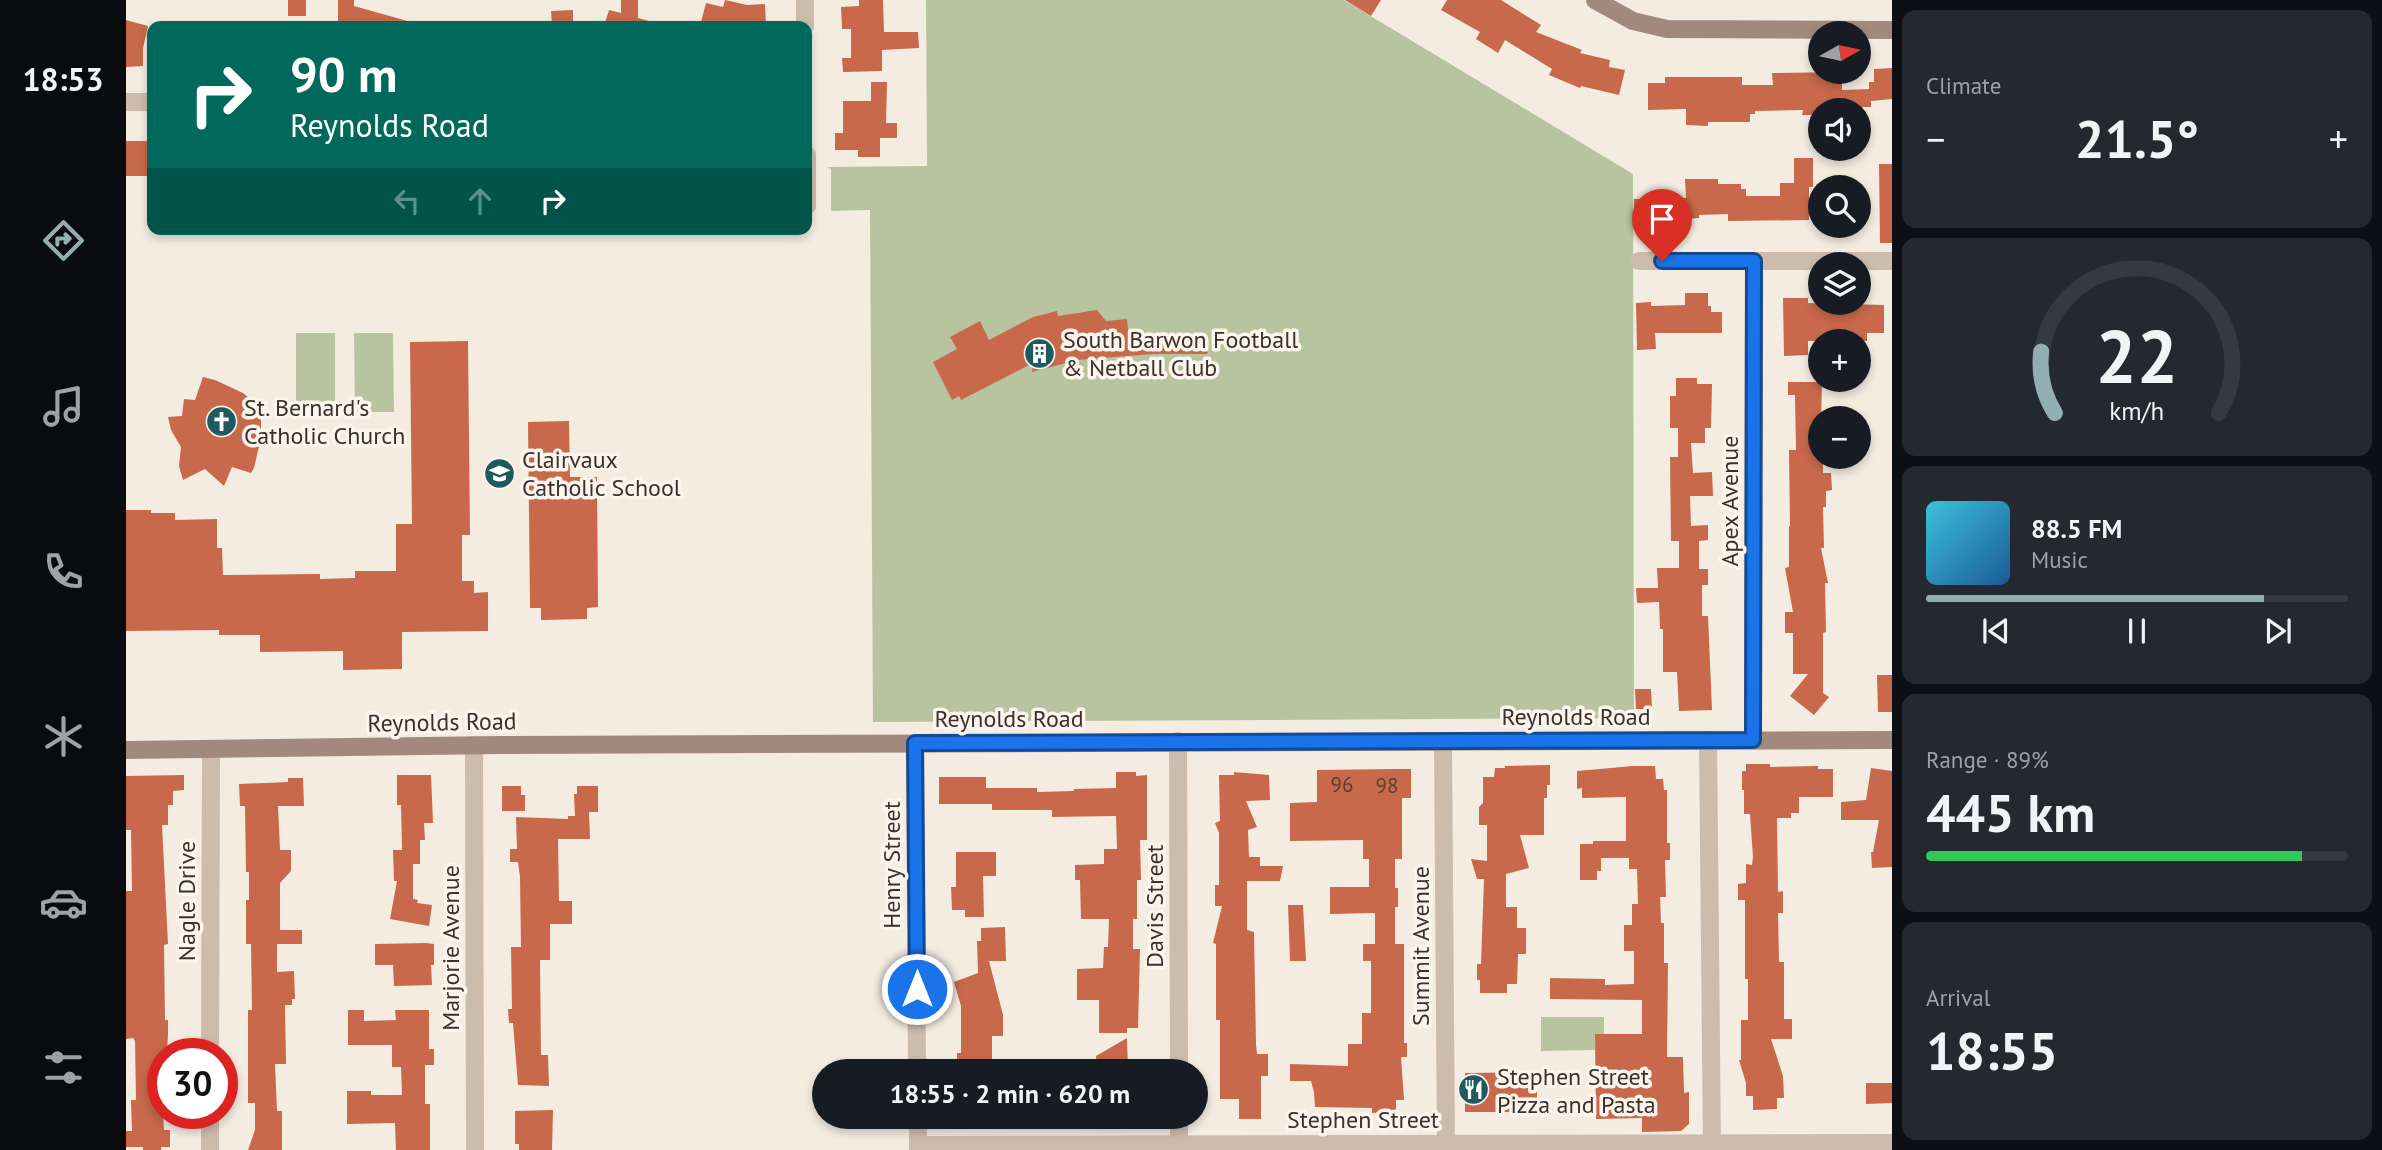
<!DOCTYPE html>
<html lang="en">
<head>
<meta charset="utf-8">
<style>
  :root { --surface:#171b24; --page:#242831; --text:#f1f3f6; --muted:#9ea1a6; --line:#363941; --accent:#92aeb2 }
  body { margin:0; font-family:"PT Sans",sans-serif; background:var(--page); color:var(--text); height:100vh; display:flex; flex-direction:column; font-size:26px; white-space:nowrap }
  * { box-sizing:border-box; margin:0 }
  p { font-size:23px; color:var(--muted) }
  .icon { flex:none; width:38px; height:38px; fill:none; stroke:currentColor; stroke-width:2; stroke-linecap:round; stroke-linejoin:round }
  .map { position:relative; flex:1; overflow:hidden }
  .side { display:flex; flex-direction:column; gap:10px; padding:10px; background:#0d0f14; width:490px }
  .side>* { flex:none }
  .banner { position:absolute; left:21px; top:21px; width:665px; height:214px; border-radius:14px; box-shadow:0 4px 10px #0003; background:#00695c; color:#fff; overflow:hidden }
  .needle { width:46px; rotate:81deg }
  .fabs { position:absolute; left:1682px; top:21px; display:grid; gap:14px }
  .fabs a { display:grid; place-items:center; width:63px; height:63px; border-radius:50%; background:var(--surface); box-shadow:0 4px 10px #0003; font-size:35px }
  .speed { position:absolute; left:21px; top:1038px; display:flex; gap:14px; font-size:35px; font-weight:700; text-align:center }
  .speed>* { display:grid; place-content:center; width:91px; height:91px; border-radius:50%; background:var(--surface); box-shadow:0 4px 10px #0003; line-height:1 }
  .speed .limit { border:10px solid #d22; background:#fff; color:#111 }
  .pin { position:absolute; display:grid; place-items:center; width:60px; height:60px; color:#fff; margin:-72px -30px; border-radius:50% 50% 50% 0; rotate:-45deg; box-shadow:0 0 7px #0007 }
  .pin .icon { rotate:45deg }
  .me { position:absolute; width:77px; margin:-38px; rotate:0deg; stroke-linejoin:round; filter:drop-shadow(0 0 5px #0008) }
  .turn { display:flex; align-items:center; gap:24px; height:147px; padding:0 28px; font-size:32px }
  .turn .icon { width:91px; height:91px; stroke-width:2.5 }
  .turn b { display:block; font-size:49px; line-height:60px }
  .lanes { display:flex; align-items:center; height:66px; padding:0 28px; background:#0003; justify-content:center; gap:35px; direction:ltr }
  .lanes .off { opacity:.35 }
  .big { font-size:52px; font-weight:600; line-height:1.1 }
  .side .widget { flex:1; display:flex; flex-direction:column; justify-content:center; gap:10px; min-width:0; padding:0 24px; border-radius:14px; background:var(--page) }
  .side .dial { align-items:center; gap:0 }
  .dial svg { height:182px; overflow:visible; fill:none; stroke:var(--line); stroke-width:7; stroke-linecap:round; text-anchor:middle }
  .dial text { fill:var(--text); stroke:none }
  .song { display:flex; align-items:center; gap:21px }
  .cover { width:84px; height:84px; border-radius:10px; background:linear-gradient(135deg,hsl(190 70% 55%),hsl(210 70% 35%)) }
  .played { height:7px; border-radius:4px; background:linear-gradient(90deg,var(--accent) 80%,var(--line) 80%) }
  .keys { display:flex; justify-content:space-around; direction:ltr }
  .heat { display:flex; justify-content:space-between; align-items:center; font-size:38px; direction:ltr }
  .charge { height:10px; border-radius:5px; background:linear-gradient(90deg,#34c759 89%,var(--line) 0) }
  .trip { position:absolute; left:686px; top:1059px; width:396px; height:70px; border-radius:35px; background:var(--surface); box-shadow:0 4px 10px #0003; font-weight:600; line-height:70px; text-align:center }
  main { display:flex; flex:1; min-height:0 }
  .menu { display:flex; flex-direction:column; width:126px; justify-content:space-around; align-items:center; background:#090b0e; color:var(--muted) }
  .menu .icon { width:49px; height:49px }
  .menu .current { color:var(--accent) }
  .menu b { font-size:32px; color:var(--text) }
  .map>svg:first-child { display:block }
  .green { fill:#b8c4a0 }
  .building { fill:#c8694b }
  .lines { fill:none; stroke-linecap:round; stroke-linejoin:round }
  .street { stroke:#cdbbac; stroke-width:18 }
  .secondary { stroke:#a18a7d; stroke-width:18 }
  .route-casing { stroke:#114b97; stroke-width:18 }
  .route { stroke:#1a73e8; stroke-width:12 }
  .labels { text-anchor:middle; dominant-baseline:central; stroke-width:7; stroke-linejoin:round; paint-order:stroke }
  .number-label { font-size:21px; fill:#5e3e33 }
  .poi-label { font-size:24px; fill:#3b302b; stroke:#fbf5ee; text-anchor:start }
  .street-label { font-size:24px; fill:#3b302b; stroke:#fbf5ee }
</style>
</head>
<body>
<main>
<nav class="menu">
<b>18:53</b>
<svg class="icon current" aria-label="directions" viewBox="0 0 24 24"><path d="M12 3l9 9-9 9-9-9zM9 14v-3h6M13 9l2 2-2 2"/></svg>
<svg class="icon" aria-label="music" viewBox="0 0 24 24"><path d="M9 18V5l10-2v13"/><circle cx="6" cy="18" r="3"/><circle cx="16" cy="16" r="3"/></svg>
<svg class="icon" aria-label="phone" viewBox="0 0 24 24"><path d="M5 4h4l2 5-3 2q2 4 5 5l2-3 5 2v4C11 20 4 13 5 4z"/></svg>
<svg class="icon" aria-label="climate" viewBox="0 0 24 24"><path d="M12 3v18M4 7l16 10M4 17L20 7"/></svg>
<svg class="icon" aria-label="car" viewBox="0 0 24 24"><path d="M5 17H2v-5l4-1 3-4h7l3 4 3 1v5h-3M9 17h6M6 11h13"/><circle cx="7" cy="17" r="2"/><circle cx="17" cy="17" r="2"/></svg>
<svg class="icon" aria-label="filters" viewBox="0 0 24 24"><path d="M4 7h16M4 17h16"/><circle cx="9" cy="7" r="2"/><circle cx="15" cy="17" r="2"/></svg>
</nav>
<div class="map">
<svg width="1766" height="1150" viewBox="0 0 1766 1150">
  <rect width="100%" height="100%" fill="#f4ebe1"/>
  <path class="green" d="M800,0H1218L1507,174L1508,718L747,722L744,210L705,211V169L701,167L801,166Z
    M170,333H209V412H170Z
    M228,333H267L268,412H229Z
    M1415,1017H1478V1034H1469V1050L1415,1051Z"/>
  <path class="building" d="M162,0H180V16H162Z
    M212,0H228V6L285,22V26H212Z
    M495,0H512V18L527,22L526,26H478L483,10L495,13Z
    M599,0L621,5L639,4L640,26H614L591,21L589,26H574L580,3L597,7Z
    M733,0H757L758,32H792L793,48L756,50V71L717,72L716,58H725V29H716L715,7L733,6Z
    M1219,0H1255L1245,16Z
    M1321,0H1375L1415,25L1410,32L1456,50L1454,53L1484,60L1483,67L1499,70L1493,95L1455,86L1454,88L1423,75L1426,69L1379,40L1372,53L1350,39L1354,32L1315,10Z
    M447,10V26H426L425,11Z
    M0,20L22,26L17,48V66L0,67Z
    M1766,68V99L1745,101V107H1716V110H1694V115H1676L1677,110L1629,111V114H1624V122H1582V126L1560,125V109L1522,110V83H1539V77H1616V85H1647L1646,73L1716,72V90L1743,89V82H1748V69Z
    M745,82H761L760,123H771V138H754V157H732V150H709V133H717V101H745Z
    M0,141H21L22,153H26V176H0Z
    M1668,158H1687V187H1683V220L1602,221V214L1573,215V218L1508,222V199L1560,198L1559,179H1592V184H1615V189H1620V196H1654V183H1668Z
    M1753,164H1766V243H1754Z
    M1559,293H1582V306H1585V312H1596V333H1529L1530,349L1511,350L1510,303L1525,302V306L1559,305Z
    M1657,298H1682V303L1758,305V333H1741V341H1682V355L1658,356Z
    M971,310L980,321L1001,319L1003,341L1063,340V345L1082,352L1081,354H1027L951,360L906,372L907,363L835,400L833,396L826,400L807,362L831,349L824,337L854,321L863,340L907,317L931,311L932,316Z
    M342,341L344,535H336V581H348V593L362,592V631L276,632V669L217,670V651L134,652V635H93V630L0,631V510H25V513H49V520L91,519V548H96L97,575L194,574V579L229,578V571H270V524H286L284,342Z
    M77,377L89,380L117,393L128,402L135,414V438L128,468L125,473L106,467L98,486L79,469L57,480L53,466L55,447L45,430L42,417L56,416L58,399L69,400Z
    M1550,378H1571V384H1586L1585,428H1579V443H1565L1567,473L1586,472L1587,496H1564L1565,526L1582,525V540L1573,541V569H1582V585H1576V616H1582L1586,710L1553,711L1551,672H1537V629H1534L1533,602L1511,603L1510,588H1532L1531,568H1553V541H1545L1544,457H1552V428H1544V396H1550Z
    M1662,382H1696L1694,457H1697V473H1705L1706,490L1700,491V507H1697L1698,548H1695L1702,583H1699L1700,632L1697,633V693L1703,697L1688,715L1664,696L1682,674H1667V633H1659V612H1667L1659,568L1663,567V526H1664L1663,450H1670L1669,395H1662Z
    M443,421L444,477H471L472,607L461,608V619L415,620V608H404L402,422Z
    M1751,675H1766V712H1752Z
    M1509,689H1525L1526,709H1510Z
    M1620,764H1644V767L1692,766V769H1707V797H1673V813H1665V818H1651L1652,892L1657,891V913H1652L1653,962H1658V1019H1666V1039H1645L1657,1076L1658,1098H1651V1109L1627,1110V1096H1620V1083L1613,1060H1615V1020H1622V979H1619V900H1612V884L1620,883V864L1626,865L1627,857L1624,814H1618V790H1616V771H1620Z
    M1424,765V785H1421V798H1418V835H1394L1403,868L1380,874V907H1391V928H1400V954H1392L1391,984H1381V993H1354V980H1351V964H1355L1358,879H1351L1345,859L1361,861V825H1353V807L1357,803V777H1368L1369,768H1379V766Z
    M1507,766H1529L1530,779H1537L1538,790H1541V843H1544V860H1539L1540,897H1534L1535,923H1538V963H1542L1541,1057H1557L1558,1093L1563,1092V1124L1555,1131L1516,1132V1118L1470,1119L1469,1034H1516V1000L1424,999V978L1479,979V985L1508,984V951H1498V925H1506V904H1512L1511,869H1503V858H1475V871H1471V880H1454V844H1467V841H1500V797L1456,798V788L1451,789V771Z
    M1745,768L1766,771V867L1746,868L1745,852H1747L1753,820H1715V802L1740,800Z
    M1268,769H1285V798H1276V859H1269V888H1272V907H1269V944H1278V1043H1281V1057H1275L1278,1100H1270V1112L1246,1113V1108L1189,1107L1188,1092L1185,1081H1164V1064L1222,1066V1044H1236V1013H1245V961H1237V944H1249V913L1204,914V887H1243V859H1237V840L1164,841V803L1191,802V770Z
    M990,772H1010V776L1021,775V840H1014L1015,880H1011V919H1007V949H1014L1012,1028H1001V1033H973V1000H951V969L977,968L978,947H982L983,919H955L954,880H949V865L978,864V849H991L990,816L926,817V810H866V804H813V777H860V788H911V792L948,791V789L990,788Z
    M1108,772L1143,775L1144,800L1120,801L1131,827L1122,830L1123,857H1134V866H1157L1154,881H1121V930L1128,932L1130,1045L1131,1054H1142V1076H1135V1119H1113V1099H1094V1020H1090V944L1087,943L1096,906H1089V885H1093V833L1089,823L1094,821L1093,775H1108Z
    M58,775V790L47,791V805H42V825H36L42,944L38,945L39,1020H42V1033L41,1054H37V1113L38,1130H44V1147H35V1150H17V1147H0V1131H6L5,1100H10L9,1041L7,1038L0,1039V891H6L5,830H0V776Z
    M271,775H305L307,823H298L299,840H294V864H287V899L292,900L291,903L306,905L303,926L264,919L271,881H268L267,850H276L275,805H271Z
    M162,778H177L178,806H152L154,850H165V871L154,883V930H176V944H151V972L168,971L169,999H166V1005H159L160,1064H149L151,1111H156V1150H122L129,1130V1103H122V1010H126L125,944H120V900H123V872H120L119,806H114L113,784L162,782Z
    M376,786H395V795H399V811H376Z
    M451,786H472V812H463L464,839H432L433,901H446V924H424V960H414L415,1055H422L423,1086L392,1085L387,1023H383L382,1009H386L385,947H395L394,877L392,862H384V849H391L390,817L442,819V816H449L448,794H451Z
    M830,852H870V876H857L858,917H839V910H826L825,887H830Z
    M1162,905H1177L1180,961H1164Z
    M879,927L880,961H863L877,1015V1036H866V1071H831V1053H835V1006L828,982L852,973L851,941H855V928Z
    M300,943L308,944V965H305L306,985L268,986L267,965H249V944Z
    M222,1010H238V1021L270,1020L269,1010H303V1049H308V1065H299V1104H304V1150H270L269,1123L221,1124V1091H245V1095H276L275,1067H266V1045H222Z
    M1001,1038L1002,1071H971L970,1056Z
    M1411,1072V1112H1339V1073Z
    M1740,1083H1766V1103L1740,1104Z
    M427,1110L426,1150H393V1144H389V1111Z"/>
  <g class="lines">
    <path class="street" d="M679,0V26
      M0,102H26
      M681,155V206
      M1513,261H1766
      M1582,740L1586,1150
      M1627,740L1628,261
      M1052,741L1053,1071
      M1317,741L1320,1150
      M789,743L791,1071
      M348,745L349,1150
      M84,1054L85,749
      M792,1116V1150
      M1053,1116V1150
      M792,1145L1766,1143
      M84,1150V1113"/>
    <path class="secondary" d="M1469,0L1507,21L1541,29L1766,30
      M0,750L375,745L1766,740"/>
  </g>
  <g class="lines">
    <defs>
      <path id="route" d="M791,989L789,743L1627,740L1628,261H1536"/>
    </defs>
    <use href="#route" class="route-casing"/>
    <use href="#route" class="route"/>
  </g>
  <defs>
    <symbol id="building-disc" viewBox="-11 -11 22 22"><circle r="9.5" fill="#1f5a5e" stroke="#fbf5ee"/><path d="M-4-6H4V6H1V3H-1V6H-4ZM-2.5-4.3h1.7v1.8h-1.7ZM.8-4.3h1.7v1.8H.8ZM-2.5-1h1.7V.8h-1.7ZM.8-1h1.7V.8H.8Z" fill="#fff"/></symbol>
    <symbol id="church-disc" viewBox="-11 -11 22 22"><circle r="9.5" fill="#1f5a5e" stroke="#fbf5ee"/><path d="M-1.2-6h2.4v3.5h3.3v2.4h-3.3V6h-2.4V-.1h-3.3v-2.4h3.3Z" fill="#fff"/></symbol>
    <symbol id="school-disc" viewBox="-11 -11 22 22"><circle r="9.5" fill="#1f5a5e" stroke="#fbf5ee"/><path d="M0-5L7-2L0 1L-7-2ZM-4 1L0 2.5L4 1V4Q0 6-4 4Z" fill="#fff"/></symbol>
    <symbol id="restaurant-disc" viewBox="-11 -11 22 22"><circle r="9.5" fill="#1f5a5e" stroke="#fbf5ee"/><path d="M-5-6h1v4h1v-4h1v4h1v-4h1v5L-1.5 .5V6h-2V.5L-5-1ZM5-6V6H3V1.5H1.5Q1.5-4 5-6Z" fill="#fff"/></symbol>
  </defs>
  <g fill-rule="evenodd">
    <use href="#building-disc" x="896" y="336" width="35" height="35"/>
    <use href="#church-disc" x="78" y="404" width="35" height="35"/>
    <use href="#school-disc" x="356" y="456" width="35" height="35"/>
    <use href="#restaurant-disc" x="1330" y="1072" width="35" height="35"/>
  </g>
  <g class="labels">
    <g class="number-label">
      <text x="1216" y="784">96</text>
      <text x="1261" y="785">98</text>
    </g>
    <g class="poi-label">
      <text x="937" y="339">South Barwon Football<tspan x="937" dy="28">&amp; Netball Club</tspan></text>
      <text x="118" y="407">St. Bernard's<tspan x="118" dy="28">Catholic Church</tspan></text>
      <text x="396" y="459">Clairvaux<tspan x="396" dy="28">Catholic School</tspan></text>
      <text x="1371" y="1076">Stephen Street<tspan x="1371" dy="28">Pizza and Pasta</tspan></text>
    </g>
    <g class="street-label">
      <text transform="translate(1603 501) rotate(-90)">Apex Avenue</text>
      <text x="1450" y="716">Reynolds Road</text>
      <text x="883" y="718">Reynolds Road</text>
      <text transform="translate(316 722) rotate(-1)">Reynolds Road</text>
      <text transform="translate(765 865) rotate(-90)">Henry Street</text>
      <text transform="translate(60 901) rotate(-90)">Nagle Drive</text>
      <text transform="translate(1028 906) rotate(-90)">Davis Street</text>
      <text transform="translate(1294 946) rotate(-90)">Summit Avenue</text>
      <text transform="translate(324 948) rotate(-90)">Marjorie Avenue</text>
      <text x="1237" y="1119">Stephen Street</text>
    </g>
  </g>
</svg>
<div class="fabs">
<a><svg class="needle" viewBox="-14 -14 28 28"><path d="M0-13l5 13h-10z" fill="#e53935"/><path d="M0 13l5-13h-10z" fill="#9ea1a6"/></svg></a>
<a><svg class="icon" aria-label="sound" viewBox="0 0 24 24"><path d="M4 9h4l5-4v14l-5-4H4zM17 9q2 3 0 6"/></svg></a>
<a><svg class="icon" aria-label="search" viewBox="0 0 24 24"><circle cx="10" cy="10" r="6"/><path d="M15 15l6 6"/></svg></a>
<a><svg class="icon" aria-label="layers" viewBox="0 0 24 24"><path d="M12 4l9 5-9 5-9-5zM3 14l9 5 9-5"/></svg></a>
<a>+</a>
<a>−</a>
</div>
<div class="speed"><div class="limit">30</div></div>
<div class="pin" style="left:1536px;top:261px;background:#d93025"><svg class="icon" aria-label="arrive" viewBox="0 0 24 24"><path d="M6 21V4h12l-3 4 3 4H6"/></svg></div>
<svg class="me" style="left:791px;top:989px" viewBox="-20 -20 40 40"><circle r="17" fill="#1a73e8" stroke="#fff" stroke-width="3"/><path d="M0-11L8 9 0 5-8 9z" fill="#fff"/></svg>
<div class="trip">18:55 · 2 min · 620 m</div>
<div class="banner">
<div class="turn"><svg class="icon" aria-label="right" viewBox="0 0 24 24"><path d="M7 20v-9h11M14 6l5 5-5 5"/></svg><div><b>90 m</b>Reynolds Road</div></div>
<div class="lanes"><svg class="icon off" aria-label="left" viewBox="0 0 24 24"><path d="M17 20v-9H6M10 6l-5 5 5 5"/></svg><svg class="icon off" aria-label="ahead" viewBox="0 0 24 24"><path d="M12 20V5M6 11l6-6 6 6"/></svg><svg class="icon" aria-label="right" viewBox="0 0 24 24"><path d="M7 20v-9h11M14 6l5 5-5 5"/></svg></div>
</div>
</div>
<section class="side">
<div class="widget"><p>Climate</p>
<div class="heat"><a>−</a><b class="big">21.5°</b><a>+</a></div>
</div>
<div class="widget dial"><svg viewBox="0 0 100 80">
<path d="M14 69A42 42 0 1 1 86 69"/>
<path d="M14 69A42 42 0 0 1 8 42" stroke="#92aeb2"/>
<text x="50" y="56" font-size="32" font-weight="700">22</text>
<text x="50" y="72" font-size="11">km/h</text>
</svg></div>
<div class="widget">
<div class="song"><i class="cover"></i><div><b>88.5 FM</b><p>Music</p></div></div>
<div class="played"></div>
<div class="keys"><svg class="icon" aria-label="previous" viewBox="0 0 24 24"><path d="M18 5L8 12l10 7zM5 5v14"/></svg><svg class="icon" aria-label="pause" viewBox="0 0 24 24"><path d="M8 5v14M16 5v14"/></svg><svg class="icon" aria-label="next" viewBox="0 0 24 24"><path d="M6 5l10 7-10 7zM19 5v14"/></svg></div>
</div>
<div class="widget"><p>Range · 89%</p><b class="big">445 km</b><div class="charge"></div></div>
<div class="widget"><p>Arrival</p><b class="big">18:55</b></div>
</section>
</main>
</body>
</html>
